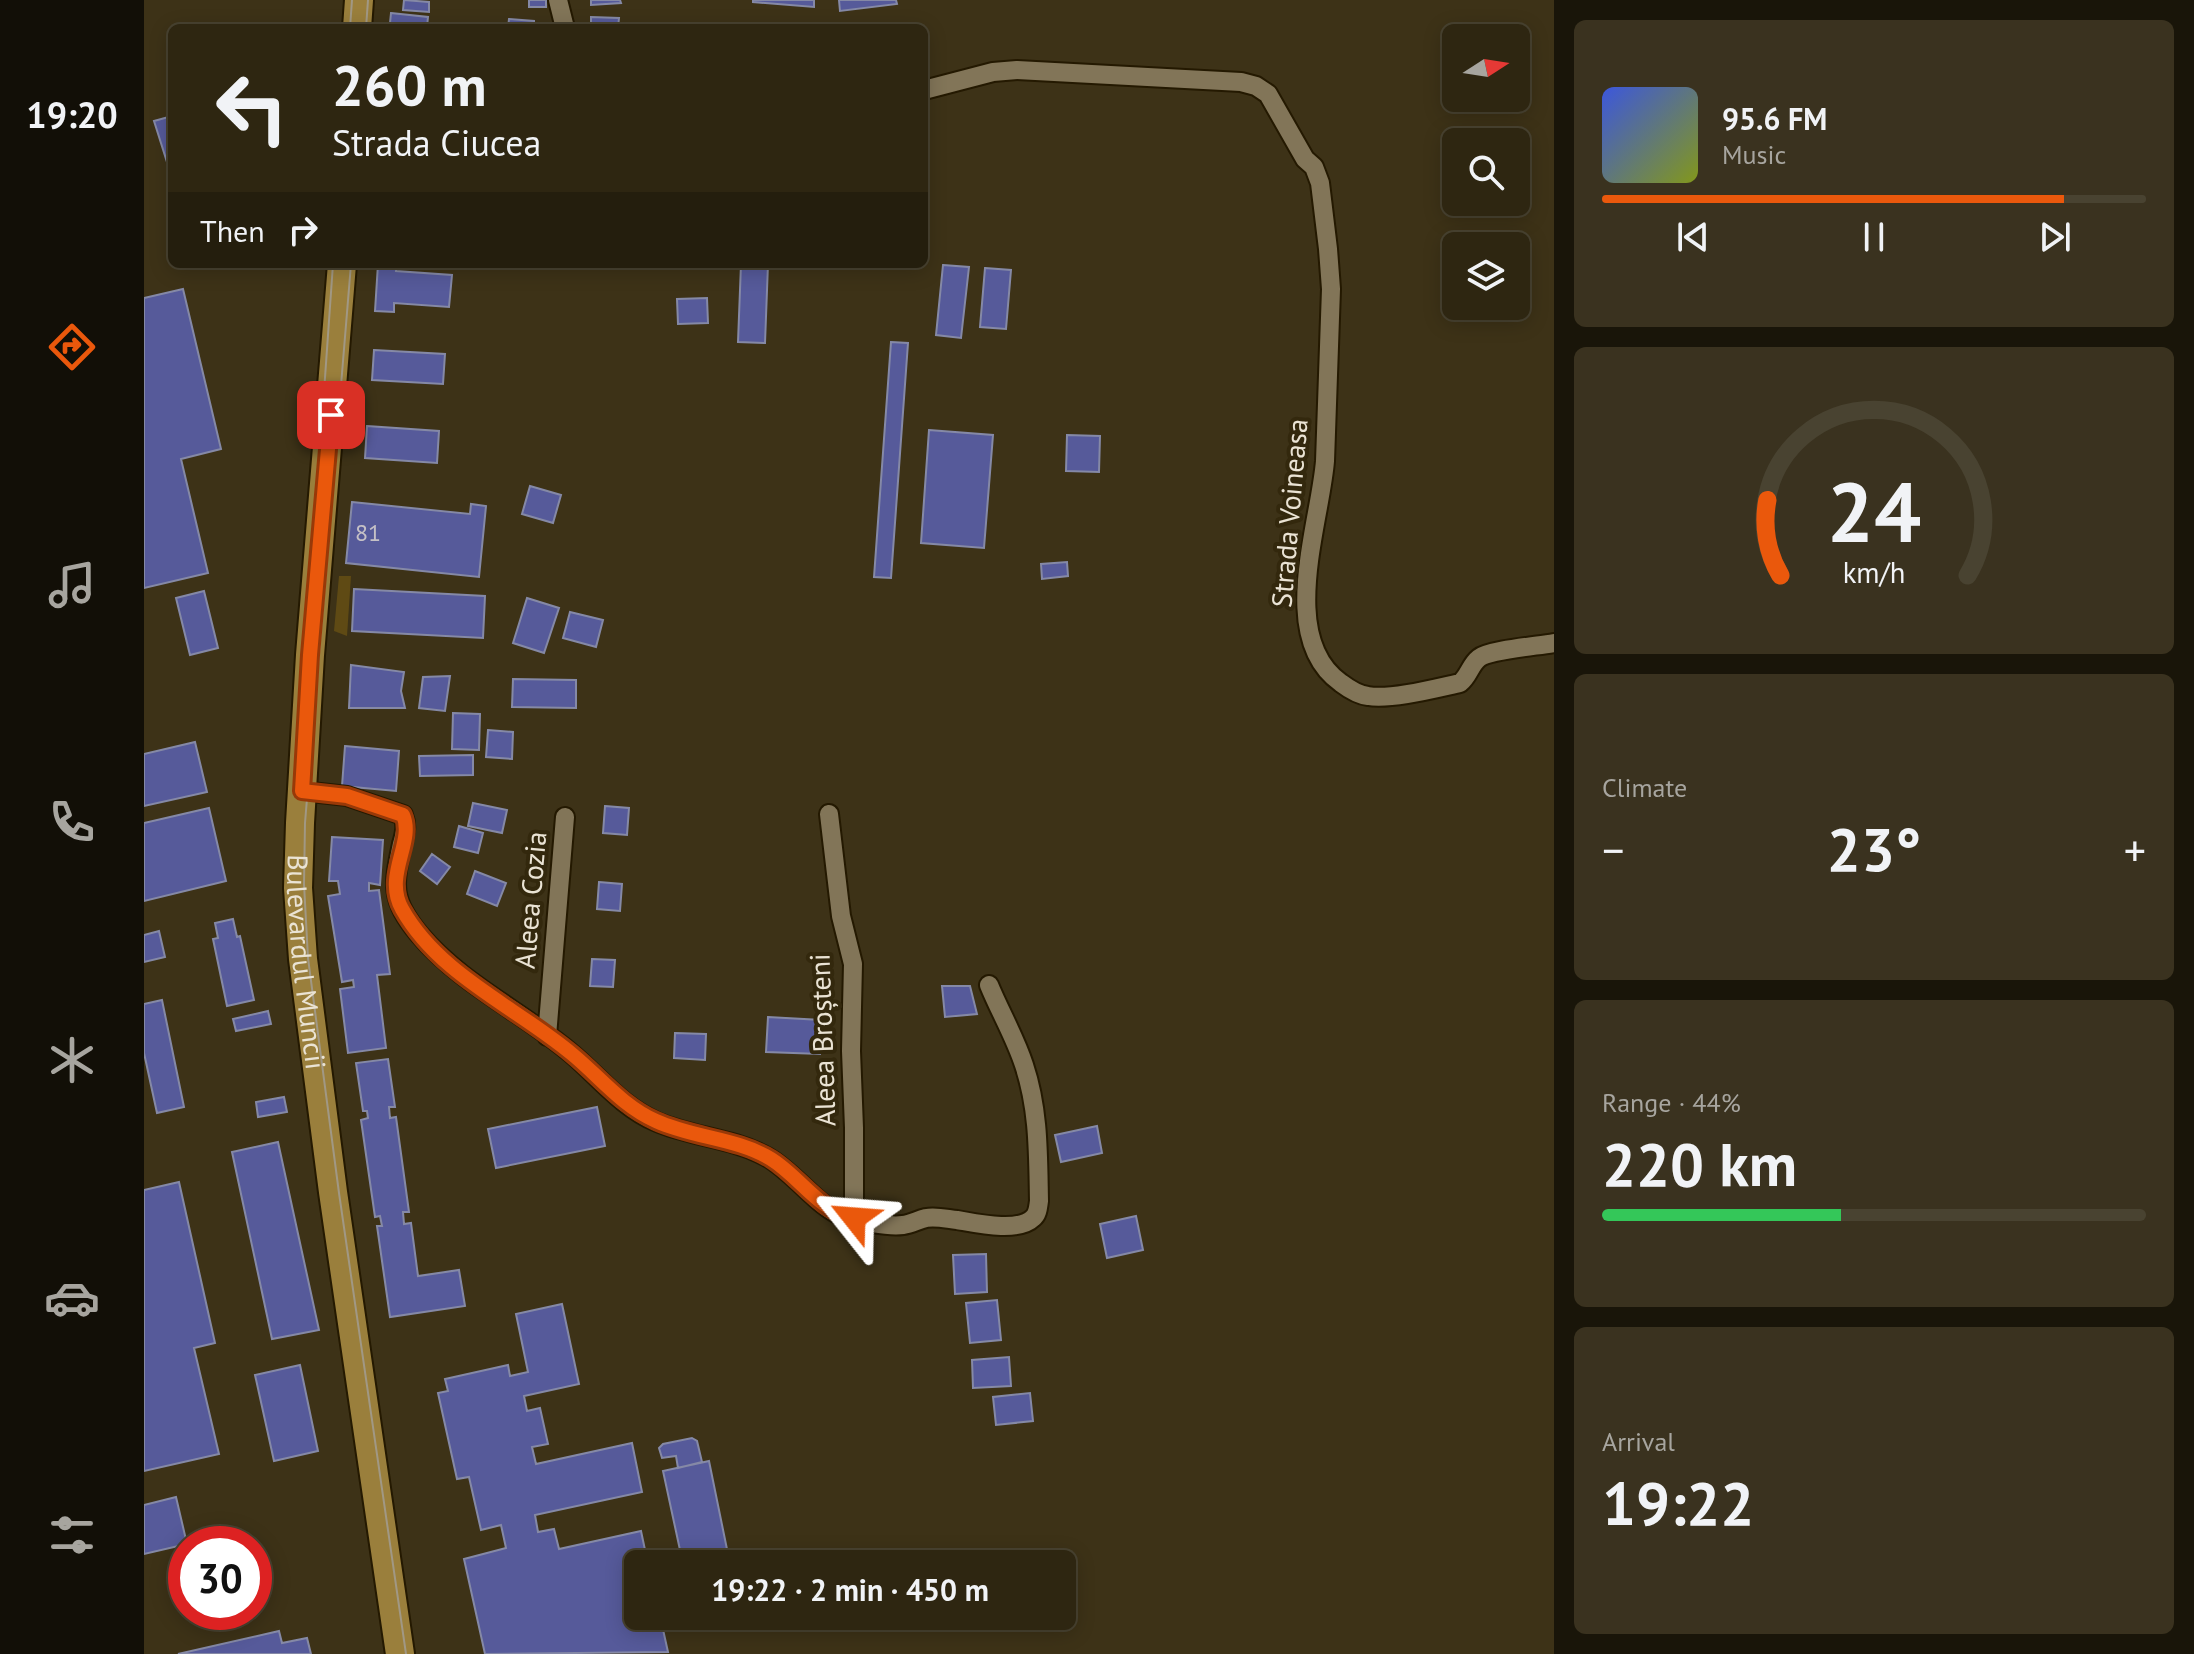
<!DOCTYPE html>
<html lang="en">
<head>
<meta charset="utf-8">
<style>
  :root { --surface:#2e2611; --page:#3a321f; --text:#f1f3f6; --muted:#a7a59f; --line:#494331; --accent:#ea580c }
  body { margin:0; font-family:"PT Sans",sans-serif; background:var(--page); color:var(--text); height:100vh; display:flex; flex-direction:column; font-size:30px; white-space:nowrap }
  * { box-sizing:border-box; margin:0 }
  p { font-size:26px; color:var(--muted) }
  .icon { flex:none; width:44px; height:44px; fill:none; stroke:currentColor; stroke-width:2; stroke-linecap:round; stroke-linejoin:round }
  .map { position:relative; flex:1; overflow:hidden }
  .sheet { display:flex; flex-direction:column; gap:20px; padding:20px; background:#191509; width:640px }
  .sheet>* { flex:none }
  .guide { position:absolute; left:24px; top:24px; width:760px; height:244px; border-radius:12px; box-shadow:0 4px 20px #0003,0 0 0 2px var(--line); background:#2e2611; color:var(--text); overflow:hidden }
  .needle { width:52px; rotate:78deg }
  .buttons { position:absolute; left:1298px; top:24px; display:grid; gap:16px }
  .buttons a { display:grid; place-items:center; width:88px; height:88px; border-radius:12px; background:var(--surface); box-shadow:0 4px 20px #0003,0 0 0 2px var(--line); font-size:40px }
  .speed { position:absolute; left:24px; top:1526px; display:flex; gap:16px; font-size:40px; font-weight:700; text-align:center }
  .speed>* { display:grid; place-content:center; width:104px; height:104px; border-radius:50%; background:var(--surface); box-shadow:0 4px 20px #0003,0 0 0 2px var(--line); line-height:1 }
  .speed .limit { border:12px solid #d22; background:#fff; color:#111 }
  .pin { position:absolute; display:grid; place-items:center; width:68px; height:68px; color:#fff; margin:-34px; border-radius:16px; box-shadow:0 4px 12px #0006 }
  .me { position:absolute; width:88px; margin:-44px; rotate:298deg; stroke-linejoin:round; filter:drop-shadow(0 0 6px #0008) }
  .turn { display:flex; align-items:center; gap:28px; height:168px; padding:0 32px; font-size:36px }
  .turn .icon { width:104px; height:104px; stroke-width:2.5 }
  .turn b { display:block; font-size:56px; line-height:68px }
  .then { display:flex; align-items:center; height:76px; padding:0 32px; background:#0003; gap:16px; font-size:30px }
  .big { font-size:60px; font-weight:800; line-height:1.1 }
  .sheet .widget { flex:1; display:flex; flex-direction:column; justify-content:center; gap:12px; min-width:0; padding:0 28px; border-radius:12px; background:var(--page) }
  .sheet .dial { align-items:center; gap:0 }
  .dial svg { height:208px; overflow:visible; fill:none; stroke:var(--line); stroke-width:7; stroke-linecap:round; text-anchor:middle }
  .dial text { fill:var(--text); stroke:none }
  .song { display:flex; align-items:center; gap:24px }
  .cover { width:96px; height:96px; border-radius:12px; background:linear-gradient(135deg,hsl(230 70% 55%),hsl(70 70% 35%)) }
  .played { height:8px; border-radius:4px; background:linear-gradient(90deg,var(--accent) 85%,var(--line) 85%) }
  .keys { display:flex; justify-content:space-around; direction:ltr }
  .heat { display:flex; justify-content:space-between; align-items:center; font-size:44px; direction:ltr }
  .charge { height:12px; border-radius:6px; background:linear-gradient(90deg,#34c759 44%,var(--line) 0) }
  .trip { position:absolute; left:480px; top:1550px; width:452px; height:80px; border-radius:12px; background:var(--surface); box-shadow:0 4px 20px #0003,0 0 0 2px var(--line); font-weight:800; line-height:80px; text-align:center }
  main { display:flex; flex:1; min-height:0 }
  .tabs { display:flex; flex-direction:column; width:144px; justify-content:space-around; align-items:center; background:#120f07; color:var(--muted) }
  .tabs .icon { width:56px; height:56px }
  .tabs .current { color:var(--accent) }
  .tabs b { font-size:36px; color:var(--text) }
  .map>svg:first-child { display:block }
  .green { fill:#5f4a14 }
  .building { fill:#565a9a; stroke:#8589a6; stroke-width:2 }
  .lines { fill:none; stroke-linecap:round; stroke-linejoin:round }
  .street-casing { stroke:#241901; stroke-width:22 }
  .primary-casing { stroke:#241901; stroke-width:32 }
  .street { stroke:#827558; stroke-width:18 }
  .primary { stroke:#9a7f3c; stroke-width:28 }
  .tram { stroke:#a19884; stroke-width:2 }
  .route-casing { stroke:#983908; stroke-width:20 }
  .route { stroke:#ea580c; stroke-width:14 }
  .labels { text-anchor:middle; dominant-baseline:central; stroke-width:8; stroke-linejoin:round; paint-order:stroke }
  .number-label { font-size:24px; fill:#c5c1c6 }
  .street-label { font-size:28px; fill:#eae3d4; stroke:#33280d }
</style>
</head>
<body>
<main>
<nav class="tabs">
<b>19:20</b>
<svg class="icon current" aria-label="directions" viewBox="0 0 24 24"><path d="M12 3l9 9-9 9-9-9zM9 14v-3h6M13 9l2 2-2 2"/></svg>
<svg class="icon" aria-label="music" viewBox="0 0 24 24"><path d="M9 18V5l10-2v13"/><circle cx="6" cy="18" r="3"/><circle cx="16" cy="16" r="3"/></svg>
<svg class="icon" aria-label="phone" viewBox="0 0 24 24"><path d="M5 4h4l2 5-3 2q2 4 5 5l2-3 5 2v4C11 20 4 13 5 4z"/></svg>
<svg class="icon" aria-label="climate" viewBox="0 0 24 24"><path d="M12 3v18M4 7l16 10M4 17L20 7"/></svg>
<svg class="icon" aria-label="car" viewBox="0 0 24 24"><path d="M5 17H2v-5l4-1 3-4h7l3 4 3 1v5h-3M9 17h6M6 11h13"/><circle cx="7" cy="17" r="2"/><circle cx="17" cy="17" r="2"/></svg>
<svg class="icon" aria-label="filters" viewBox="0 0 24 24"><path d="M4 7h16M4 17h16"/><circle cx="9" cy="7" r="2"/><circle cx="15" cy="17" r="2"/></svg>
</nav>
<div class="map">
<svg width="1410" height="1654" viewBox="0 0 1410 1654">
  <rect width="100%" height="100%" fill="#3d3217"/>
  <path class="green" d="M195,576H207L203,636L190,631Z"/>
  <path class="building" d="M260,0L285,2V12L259,10Z
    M385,0H402V7H385Z
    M447,0H476L477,3L447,5Z
    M609,0H670V7L609,2Z
    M695,0H752L753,4L696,11Z
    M247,13L284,17L283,27L246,23Z
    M447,17L475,18L474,28H447Z
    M365,19L390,21V26L403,28H364Z
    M28,116V178L10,121Z
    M234,264H253L252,271L308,275L305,307L250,303V312L231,311Z
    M597,264H624L621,343L594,342Z
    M799,265L825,267L817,338L792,335Z
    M841,268L867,270L862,329L836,327Z
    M39,289L77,449L37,459L64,573L0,588V298Z
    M563,298L564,323L534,324L533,299Z
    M747,342L764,343L747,578L730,577Z
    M230,350L301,354L299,384L228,380Z
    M223,426L295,431L293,463L221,458Z
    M785,430L849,435L840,548L777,543Z
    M923,435L956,436L955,472L922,471Z
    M386,486L417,495L409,523L378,514Z
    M208,502L326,514L327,504L342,506L335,577L202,563Z
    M923,562L924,576L898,579L897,564Z
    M210,589L341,596L339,638L208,631Z
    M60,591L74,648L46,655L32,598Z
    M383,598L415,608L400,653L369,643Z
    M426,612L459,620L452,647L419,638Z
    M207,665L260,672L257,691L261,708H205Z
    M306,676L301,711L275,708L279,677Z
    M369,679L432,680V708L368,707Z
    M309,713L336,714L335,750L308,749Z
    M344,730L369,732L368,759L342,757Z
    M51,742L63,792L0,806V754Z
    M201,746L255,751L252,791L198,786Z
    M329,755V775L276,776L275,756Z
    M329,803L363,810L358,833L324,826Z
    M461,806L485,808L483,835L459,833Z
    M65,808L82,881L0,901V823Z
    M315,826L339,833L334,853L310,847Z
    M188,837L239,840L236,885L225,883V891L235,890L246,974L233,975L242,1048L204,1053L196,989L210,987L209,980L198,982L184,896L196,894L194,881H185Z
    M288,854L306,867L293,884L276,871Z
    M331,871L362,883L353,906L323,894Z
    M455,882L478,884L476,911L453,909Z
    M89,919L93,937L96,936L110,1000L83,1006L69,939L74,938L71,923Z
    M15,931L21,957L0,962V935Z
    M448,959L471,960L469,987L446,986Z
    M798,986H826L833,1014L801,1017Z
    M18,1000L40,1107L13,1113L0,1053V1004Z
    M124,1011L127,1024L92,1031L89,1019Z
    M624,1017L677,1020L676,1054L622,1052Z
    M531,1033L562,1034L561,1060L530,1058Z
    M244,1059L251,1107H245L246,1118L252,1117L265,1212H259L260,1224L267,1223L274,1276L315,1270L321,1306L246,1317L233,1226H238L236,1216L231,1217L217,1120L224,1118L223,1111H219L212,1063Z
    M140,1097L143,1112L114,1117L112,1102Z
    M453,1107L461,1146L352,1168L344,1129Z
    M953,1126L958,1153L917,1162L911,1135Z
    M134,1142L175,1330L128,1339L88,1152Z
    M35,1182L71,1343L50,1348L75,1454L0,1471V1190Z
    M992,1216L999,1250L963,1258L956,1224Z
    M842,1254L843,1292L811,1294L809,1255Z
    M853,1300L857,1340L826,1343L822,1303Z
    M418,1304L435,1384L380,1396L383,1411L396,1408L404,1444L388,1447L392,1464L488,1443L498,1492L391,1515L394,1532L410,1529L415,1549L497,1531L504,1564H494V1616H516L524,1652L341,1654L320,1559L362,1548L357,1525L337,1530L325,1477L313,1479L294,1393L304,1391L301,1379L364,1365L366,1376L384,1372L372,1314Z
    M865,1357L867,1386L829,1388L828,1360Z
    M156,1365L174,1451L130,1461L111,1375Z
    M886,1393L889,1421L852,1425L849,1397Z
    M548,1438L553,1441L558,1462L534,1468L532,1456L518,1458L515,1448L519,1444Z
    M565,1461L586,1564H539L519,1471Z
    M32,1497L43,1544L0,1554V1505Z
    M135,1631L138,1643L163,1638L167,1654H34Z"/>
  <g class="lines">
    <defs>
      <path id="street" d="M414,0L421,28
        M780,90L849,72L873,70L1097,82L1112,86L1124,94L1161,159L1170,167L1176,183L1184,249L1187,289L1181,461C1176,524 1133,638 1197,683C1205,689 1214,695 1224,696C1247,700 1293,688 1316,683C1325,676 1326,665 1335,658C1345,650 1394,646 1410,643
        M158,791L203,796L259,815C263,825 261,834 258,844C249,886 247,900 275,934C317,984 379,1012 428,1054C456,1078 478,1107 513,1122C548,1137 589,1138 623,1157C648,1170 676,1209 699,1216C713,1221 744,1227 759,1225C767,1224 774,1220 782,1218C792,1216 803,1219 813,1220C831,1223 874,1233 889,1218C894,1214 894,1207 895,1201C894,1155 895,1110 880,1065C871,1037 856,1012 845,985
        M685,814L697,916L709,964L707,1051L710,1128V1218
        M403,1036L421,817"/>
      <g id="primary">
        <path d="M213,28L215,0"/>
        <path id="s1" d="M198,264L166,655L156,823L154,888L159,959L189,1192L256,1654"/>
      </g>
    </defs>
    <use href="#street" class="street-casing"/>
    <use href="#primary" class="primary-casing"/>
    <use href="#street" class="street"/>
    <use href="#primary" class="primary"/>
    <path class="tram" d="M206,28L208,0
      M222,28L224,0
      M207,264L161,823L160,884L164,958L195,1193L262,1654
      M155,747L189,264"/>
  </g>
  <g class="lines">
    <defs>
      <path id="route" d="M187,415L166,655L158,791L203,796L259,815C271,842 239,875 258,909C295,975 372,1007 428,1054C456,1077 478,1106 512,1121C549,1138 593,1138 627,1159C656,1177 676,1212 710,1218"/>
    </defs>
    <use href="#route" class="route-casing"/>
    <use href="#route" class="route"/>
  </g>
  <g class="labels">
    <g class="number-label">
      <text x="224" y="532">81</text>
    </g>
    <g class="street-label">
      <text transform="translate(1145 513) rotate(-85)">Strada Voineasa</text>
      <text transform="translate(386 900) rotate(-85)">Aleea Cozia</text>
      <text stroke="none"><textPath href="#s1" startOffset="700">Bulevardul Muncii</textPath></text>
      <text transform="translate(678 1040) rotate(-92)">Aleea Broșteni</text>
    </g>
  </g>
</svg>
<div class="buttons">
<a><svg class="needle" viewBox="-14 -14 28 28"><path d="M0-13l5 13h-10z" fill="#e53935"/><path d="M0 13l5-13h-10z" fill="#a7a59f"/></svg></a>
<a><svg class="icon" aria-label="search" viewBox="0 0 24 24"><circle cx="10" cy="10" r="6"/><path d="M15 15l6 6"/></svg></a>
<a><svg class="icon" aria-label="layers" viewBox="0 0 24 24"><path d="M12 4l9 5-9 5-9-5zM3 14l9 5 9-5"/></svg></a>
</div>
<div class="speed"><div class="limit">30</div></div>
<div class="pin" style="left:187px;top:415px;background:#d93025"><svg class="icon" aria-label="arrive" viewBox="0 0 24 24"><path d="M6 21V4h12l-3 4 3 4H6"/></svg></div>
<svg class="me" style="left:710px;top:1218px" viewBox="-20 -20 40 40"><path d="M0-17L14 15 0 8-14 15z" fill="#ea580c" stroke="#fff" stroke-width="4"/></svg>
<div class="trip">19:22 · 2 min · 450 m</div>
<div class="guide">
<div class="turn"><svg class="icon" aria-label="left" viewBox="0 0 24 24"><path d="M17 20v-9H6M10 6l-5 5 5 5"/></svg><div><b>260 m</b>Strada Ciucea</div></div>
<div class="then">Then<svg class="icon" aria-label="right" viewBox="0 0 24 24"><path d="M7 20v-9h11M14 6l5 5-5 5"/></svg></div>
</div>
</div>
<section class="sheet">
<div class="widget">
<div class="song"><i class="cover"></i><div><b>95.6 FM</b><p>Music</p></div></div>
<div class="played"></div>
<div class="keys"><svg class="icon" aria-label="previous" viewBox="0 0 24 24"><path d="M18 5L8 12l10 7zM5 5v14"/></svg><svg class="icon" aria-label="pause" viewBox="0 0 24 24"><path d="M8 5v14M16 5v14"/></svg><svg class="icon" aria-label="next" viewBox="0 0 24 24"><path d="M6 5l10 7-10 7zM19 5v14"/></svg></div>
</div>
<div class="widget dial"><svg viewBox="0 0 100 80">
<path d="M14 69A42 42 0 1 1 86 69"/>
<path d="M14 69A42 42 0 0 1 9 40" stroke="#ea580c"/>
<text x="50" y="56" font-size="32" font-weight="700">24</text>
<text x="50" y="72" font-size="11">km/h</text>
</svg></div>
<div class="widget"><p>Climate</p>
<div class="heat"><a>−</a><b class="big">23°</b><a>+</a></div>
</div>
<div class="widget"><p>Range · 44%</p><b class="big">220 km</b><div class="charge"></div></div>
<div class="widget"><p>Arrival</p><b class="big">19:22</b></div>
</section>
</main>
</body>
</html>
